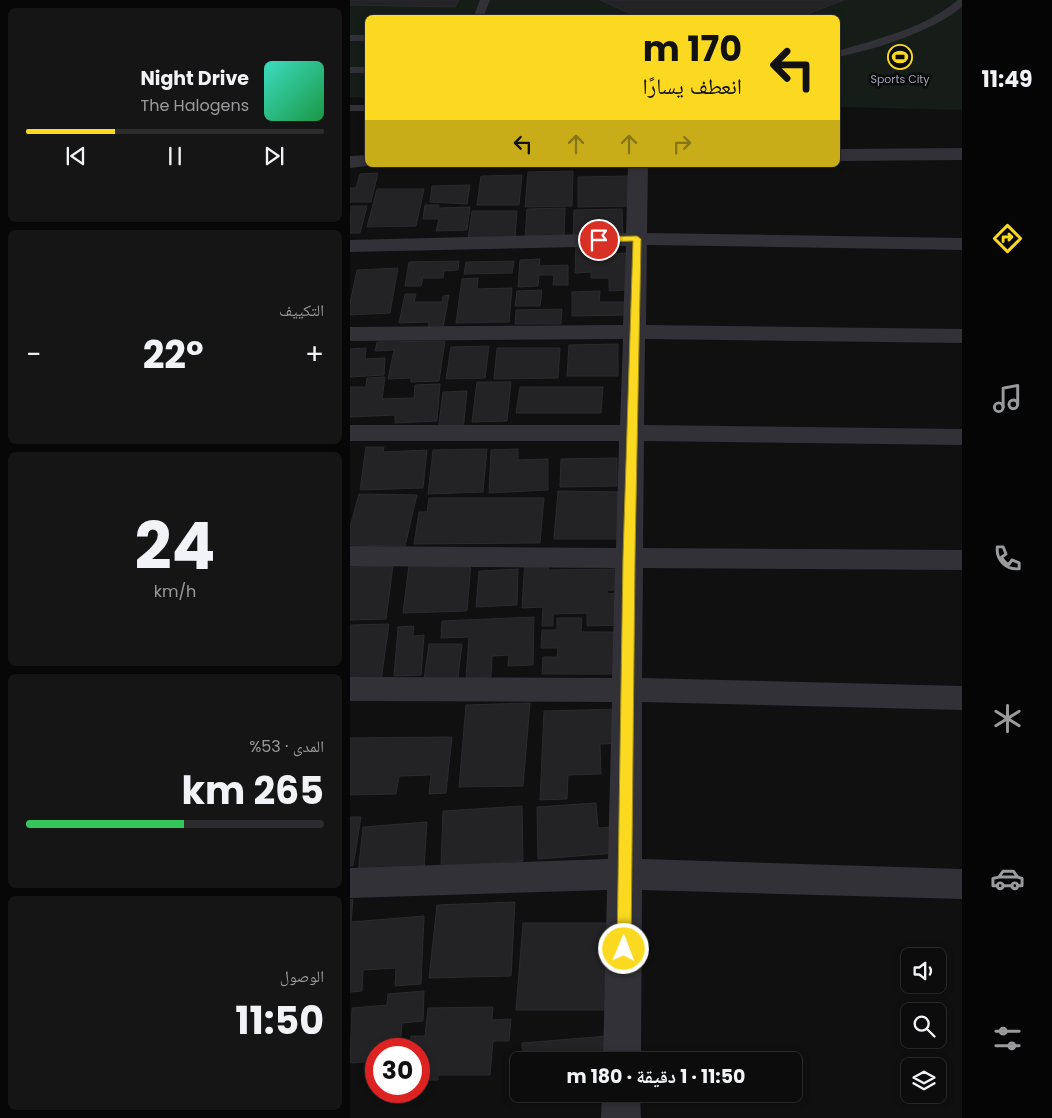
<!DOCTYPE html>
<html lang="ar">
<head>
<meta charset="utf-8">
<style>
  :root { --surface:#0c0c0d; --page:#151516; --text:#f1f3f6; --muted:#9a9b9d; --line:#2c2c2e; --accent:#fad920 }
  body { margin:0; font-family:Poppins,"Noto Naskh Arabic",sans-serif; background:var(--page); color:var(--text); direction:rtl; height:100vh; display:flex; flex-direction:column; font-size:19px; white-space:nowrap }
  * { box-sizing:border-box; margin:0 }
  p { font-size:16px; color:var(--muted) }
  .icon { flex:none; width:28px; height:28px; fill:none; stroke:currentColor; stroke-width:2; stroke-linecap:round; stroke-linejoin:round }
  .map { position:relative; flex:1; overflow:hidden; direction:ltr }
  .side { display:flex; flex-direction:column; gap:8px; padding:8px; background:#070707; width:350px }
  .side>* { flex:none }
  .top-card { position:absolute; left:15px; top:15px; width:475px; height:152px; border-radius:8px; box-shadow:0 2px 8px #0003,0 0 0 1px var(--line); direction:rtl; background:#fad920; color:#111; overflow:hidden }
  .tools { position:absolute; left:551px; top:948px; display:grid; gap:10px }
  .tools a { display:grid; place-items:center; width:45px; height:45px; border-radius:8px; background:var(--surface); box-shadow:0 2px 8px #0003,0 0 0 1px var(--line); font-size:25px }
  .speed { position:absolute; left:15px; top:1038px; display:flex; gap:10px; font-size:25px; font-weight:700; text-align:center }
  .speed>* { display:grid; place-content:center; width:65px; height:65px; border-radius:50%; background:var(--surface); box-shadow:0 2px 8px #0003,0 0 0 1px var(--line); line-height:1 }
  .speed .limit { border:8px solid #d22; background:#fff; color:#111 }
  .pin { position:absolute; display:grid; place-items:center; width:42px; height:42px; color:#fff; margin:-21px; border:2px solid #fff; border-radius:50%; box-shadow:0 1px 5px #0007 }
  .me { position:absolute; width:55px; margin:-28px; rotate:1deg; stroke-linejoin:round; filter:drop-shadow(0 0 4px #0008) }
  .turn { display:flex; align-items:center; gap:18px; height:105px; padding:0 15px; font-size:22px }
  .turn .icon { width:65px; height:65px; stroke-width:2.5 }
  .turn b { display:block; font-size:35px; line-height:42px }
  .lanes { display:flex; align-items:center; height:48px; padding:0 15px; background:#0003; justify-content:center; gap:25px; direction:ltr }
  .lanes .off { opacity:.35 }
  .big { font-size:38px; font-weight:700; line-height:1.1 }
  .side .tile { flex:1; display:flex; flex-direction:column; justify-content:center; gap:8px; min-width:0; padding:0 18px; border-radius:8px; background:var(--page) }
  .side .dial { align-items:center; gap:0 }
  .dial b { font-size:65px; line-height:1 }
  .song { display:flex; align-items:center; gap:15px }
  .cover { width:60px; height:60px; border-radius:8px; background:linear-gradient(135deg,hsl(170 70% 55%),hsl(140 70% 35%)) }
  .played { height:5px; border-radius:2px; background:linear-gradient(90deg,var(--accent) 30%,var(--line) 30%) }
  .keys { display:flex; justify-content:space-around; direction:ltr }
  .heat { display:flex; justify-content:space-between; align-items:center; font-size:28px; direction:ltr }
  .charge { height:8px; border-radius:4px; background:linear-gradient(90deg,#34c759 53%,var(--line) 0) }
  .trip { position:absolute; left:160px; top:1052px; width:292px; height:50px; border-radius:8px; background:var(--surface); box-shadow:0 2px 8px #0003,0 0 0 1px var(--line); font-weight:700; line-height:50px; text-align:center; direction:rtl }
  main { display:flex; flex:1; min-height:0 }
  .menu { display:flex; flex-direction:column; width:90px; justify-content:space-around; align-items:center; background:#050505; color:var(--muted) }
  .menu .icon { width:35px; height:35px }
  .menu .selected { color:var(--accent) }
  .menu b { font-size:22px; color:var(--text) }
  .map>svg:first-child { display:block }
  .green { fill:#161c18 }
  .building { fill:#232326; stroke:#2b2a2e }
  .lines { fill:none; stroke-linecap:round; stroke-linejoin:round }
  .service { fill:#313137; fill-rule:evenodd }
  .minor { fill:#313137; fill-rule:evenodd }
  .route { fill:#fad920; stroke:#a28d15 }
  .labels { text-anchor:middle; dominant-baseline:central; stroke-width:5; stroke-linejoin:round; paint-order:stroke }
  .far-poi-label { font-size:11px; fill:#a0a3b3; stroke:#0b0b0c }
</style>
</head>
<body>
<main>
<nav class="menu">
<b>11:49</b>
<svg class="icon selected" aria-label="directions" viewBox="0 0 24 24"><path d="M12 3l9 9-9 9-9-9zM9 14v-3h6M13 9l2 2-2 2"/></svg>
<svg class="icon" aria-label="music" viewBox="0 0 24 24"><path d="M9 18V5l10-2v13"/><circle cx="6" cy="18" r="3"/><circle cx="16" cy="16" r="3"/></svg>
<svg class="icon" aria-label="phone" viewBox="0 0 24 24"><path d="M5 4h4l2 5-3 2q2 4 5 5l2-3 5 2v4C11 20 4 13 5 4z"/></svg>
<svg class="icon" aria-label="climate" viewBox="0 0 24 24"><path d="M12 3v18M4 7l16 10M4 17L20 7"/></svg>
<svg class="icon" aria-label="car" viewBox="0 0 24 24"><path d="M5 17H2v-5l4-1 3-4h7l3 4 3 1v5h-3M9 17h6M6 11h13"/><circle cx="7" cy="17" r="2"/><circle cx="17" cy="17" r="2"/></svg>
<svg class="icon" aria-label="filters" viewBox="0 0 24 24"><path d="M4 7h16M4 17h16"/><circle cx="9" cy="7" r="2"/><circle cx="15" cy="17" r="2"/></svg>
</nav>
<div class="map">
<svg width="612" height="1118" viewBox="0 0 612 1118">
  <rect width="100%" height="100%" fill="#101011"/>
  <path class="green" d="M0,0H612V110L488,107V18H18L17,98L0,97Z"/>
  <path class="building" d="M0,0H109L105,7L0,5Z
    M250,0H494L447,18H290Z
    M223,171L222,206L175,207L178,172Z
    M28,173L21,202H0V188H6L10,174Z
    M172,175L169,205H127L131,176Z
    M279,176L280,206L228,207V177Z
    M120,185L117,204L80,202L82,186Z
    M27,189H74L66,226L17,227Z
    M75,205H89V208L120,207L117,230L86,231L89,219H73Z
    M1,206H17L10,233H0Z
    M215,208L214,238L175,239L177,209Z
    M272,209L273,238L223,239L224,210Z
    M122,211H167L165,238L118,239Z
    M226,243H242V249L259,248V254L276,253L277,290L259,291V278H241V272L225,273Z
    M190,259L189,266L218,265V285H203L204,275H189L188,286L168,287L170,260Z
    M109,261L108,270L94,271L93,278H73L71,286H55L59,262Z
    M164,261L162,273L114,274L116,262Z
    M48,268L40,313L0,315V303L7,270Z
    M128,278L127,289L162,288L159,322L106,323L112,279Z
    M192,290L190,306H165L167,291Z
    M250,291L249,302H278V315L222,316V292Z
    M55,294H66L64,302H92L93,296L99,295L93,328H78L79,322L49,323Z
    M212,309L211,324H165L166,310Z
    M95,341L89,381L61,382V378L38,379L44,350L25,351L27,342Z
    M268,344V376H217L219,345Z
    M139,346L135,378L96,379L101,347Z
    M16,348L15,359L35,358L34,375L0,377V349Z
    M147,348H210L208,378L144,379Z
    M35,377L32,399L64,398L65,385L90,384L87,421L45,423V415L0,417V387H16L17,378Z
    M127,382H161L157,421L122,422Z
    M170,387H253L251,413H166Z
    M117,391L113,431L88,432L93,392Z
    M16,447H34L33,452L77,450L73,488L10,490Z
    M137,449L133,492L78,494L83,450Z
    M168,449V460L198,459V490L139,493L141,450Z
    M267,458V486L210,487L211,459Z
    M208,491L271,492L269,539H204Z
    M9,494L67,495L55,546L0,545V527Z
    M79,498H194L190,543L64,544L69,512H77Z
    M175,559H199L198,570L271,569L272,590H257V594L273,593V625L237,626V613L203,614V626H192L193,607L172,608Z
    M121,562L117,611L53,613L59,565Z
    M43,566L36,619L0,620V567Z
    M168,569L167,605L126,607L129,571Z
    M184,617L183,665L158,666L159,655L142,656L141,677L116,678L119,637L91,638L92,621Z
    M207,618H232L231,632H266L264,674H192L193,657H207L208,648H191L192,630H207Z
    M39,624L31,681L0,682V625Z
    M64,626L63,636L74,635L71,675L44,676L48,627Z
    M79,644H112L107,686L73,687Z
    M180,703L173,786L109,787L116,705Z
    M273,709L274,743L250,744L251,774L218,775L217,799L190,800L194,711Z
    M102,737L96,793L79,794L81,775L49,776L46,794L0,795V738Z
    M246,803L248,828L264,827L266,853L188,859L187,807Z
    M172,806L173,861L91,867L93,811Z
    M0,817H11L3,866H0Z
    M77,822L74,869L8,874L13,827Z
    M3,899L1,922L74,916L71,984L45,986L46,968L13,970L12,991L0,992V900Z
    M165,902L161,976L79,978L87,905Z
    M173,923H262L258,1010H166Z
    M74,991L73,1021L52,1023L50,1049H26V1061L0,1063L2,1008L37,1005L38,994Z
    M143,1007L142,1020L161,1019L159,1041H143L140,1075H88V1080H69V1049H60L61,1036H75L78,1008Z
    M258,1036L260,1061H173L172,1043Z"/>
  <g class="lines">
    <path class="service" d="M130,0H140L133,18H123Z
      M608,0H612V7C583,31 524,50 488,57V51C530,38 573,29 608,0Z
      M0,35H18V41H0Z
      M0,67H18V73H0Z
      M0,105H18V111H0Z"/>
    <path class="minor" d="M612,148V160L488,161V149Z
      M18,155V165H25L0,168V156Z
      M278,165H298L297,233L612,238V250L297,245L296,325L612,329V343L295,339L294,425L612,429V445L294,441L293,548L612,550V570L293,568L292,678L612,686V710L292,702V859L612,869V899L292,890L291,1061H253L257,890L0,898V868L258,859L262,702L0,701V677L262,678L265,568L0,566V546L266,548L269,441H0V425H270L273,339L0,341V327L273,325L276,246L0,252V240L276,233Z
      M252,1094H290L291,1118H251Z"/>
  </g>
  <path class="route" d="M287,236L291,239L285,557L281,949L279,954L274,956L269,954L267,949L273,557L283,241L249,242L244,240L249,237Z"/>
  <defs>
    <symbol id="stadium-ring" viewBox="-11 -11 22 22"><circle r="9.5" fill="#0b0b0c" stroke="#fad920" stroke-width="1.5"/><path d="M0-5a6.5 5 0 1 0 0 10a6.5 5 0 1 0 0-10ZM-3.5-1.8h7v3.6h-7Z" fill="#fad920"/></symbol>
  </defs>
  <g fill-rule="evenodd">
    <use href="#stadium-ring" x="536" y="43" width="28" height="28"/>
  </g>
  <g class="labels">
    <g class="far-poi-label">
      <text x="550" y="79">Sports City</text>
    </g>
  </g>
</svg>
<div class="tools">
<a><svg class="icon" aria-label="sound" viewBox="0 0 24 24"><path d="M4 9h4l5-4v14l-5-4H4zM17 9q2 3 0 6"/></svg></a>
<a><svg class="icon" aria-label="search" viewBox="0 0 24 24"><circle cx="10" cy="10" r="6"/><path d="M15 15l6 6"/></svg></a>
<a><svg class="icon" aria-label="layers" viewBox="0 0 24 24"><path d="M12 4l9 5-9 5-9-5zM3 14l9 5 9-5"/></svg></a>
</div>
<div class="speed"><div class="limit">30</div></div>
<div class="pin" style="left:249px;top:240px;background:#d93025"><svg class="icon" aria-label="arrive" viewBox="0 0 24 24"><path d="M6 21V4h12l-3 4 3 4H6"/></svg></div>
<svg class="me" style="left:274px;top:949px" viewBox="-20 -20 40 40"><circle r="17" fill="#fad920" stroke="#fff" stroke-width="3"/><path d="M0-11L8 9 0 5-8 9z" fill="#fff"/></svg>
<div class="trip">11:50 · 1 دقيقة · 180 m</div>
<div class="top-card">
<div class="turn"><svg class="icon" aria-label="left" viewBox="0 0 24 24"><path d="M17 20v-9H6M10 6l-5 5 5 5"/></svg><div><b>170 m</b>انعطف يسارًا</div></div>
<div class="lanes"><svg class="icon" aria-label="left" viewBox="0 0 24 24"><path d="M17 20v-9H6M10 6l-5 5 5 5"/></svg><svg class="icon off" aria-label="ahead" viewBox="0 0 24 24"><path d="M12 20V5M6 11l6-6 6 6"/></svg><svg class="icon off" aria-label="ahead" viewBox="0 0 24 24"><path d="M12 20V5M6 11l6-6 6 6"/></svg><svg class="icon off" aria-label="right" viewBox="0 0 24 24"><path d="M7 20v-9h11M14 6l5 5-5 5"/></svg></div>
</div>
</div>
<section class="side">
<div class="tile">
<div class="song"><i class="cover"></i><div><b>Night Drive</b><p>The Halogens</p></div></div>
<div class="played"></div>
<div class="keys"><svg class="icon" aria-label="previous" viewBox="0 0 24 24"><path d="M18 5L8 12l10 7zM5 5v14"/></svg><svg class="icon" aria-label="pause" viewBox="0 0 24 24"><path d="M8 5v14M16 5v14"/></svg><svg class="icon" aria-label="next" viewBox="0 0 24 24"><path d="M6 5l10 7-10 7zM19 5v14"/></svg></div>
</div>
<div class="tile"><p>التكييف</p>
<div class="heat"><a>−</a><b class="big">22°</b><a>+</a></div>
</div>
<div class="tile dial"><b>24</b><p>km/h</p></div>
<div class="tile"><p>المدى · 53%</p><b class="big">265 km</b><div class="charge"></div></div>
<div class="tile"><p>الوصول</p><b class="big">11:50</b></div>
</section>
</main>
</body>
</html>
